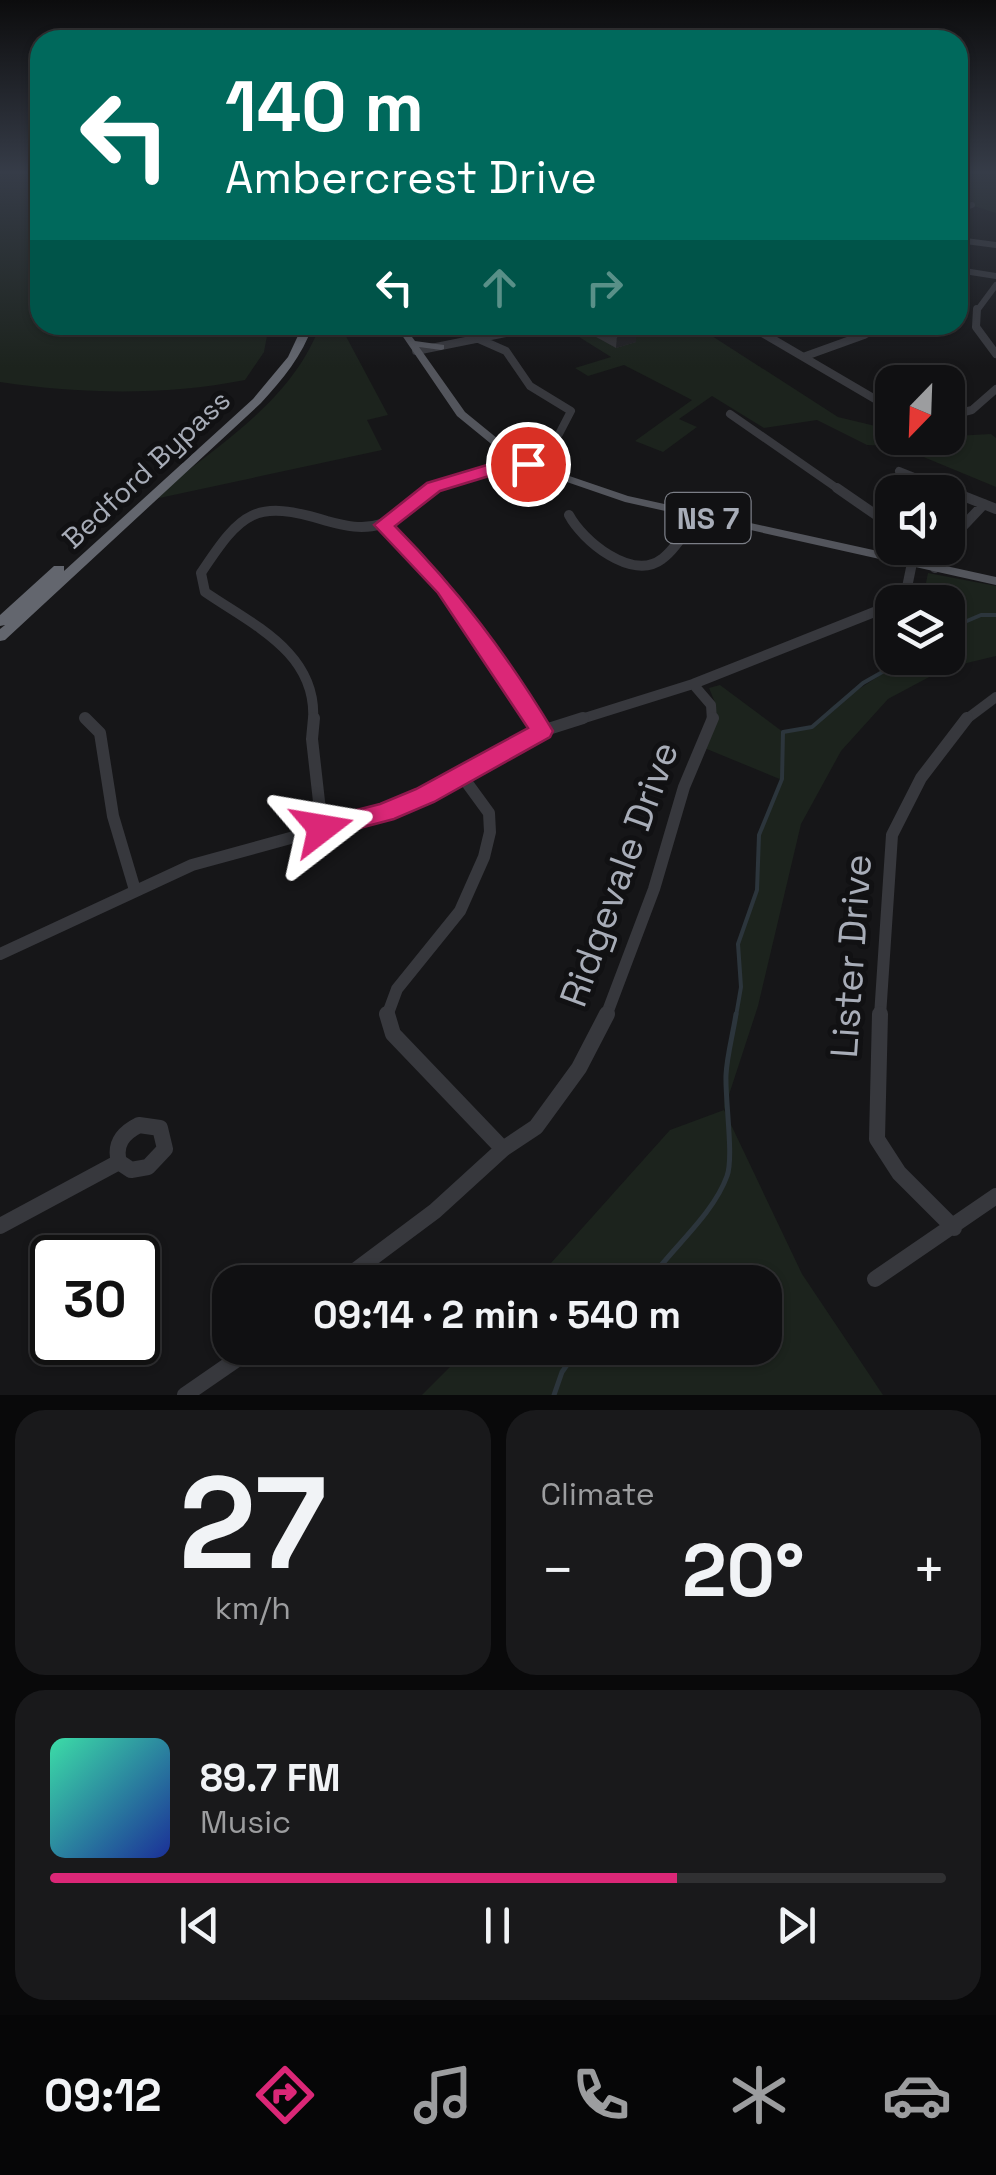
<!DOCTYPE html>
<html lang="en">
<head>
<meta charset="utf-8">
<style>
  :root { --surface:#101012; --page:#19191b; --text:#f1f3f6; --muted:#9c9d9f; --line:#303032; --accent:#db2777 }
  body { margin:0; font-family:"Space Grotesk",sans-serif; background:var(--page); color:var(--text); height:100vh; display:flex; flex-direction:column; font-size:38px; white-space:nowrap }
  * { box-sizing:border-box; margin:0 }
  p { font-size:32px; color:var(--muted) }
  .icon { flex:none; width:55px; height:55px; fill:none; stroke:currentColor; stroke-width:2; stroke-linecap:round; stroke-linejoin:round }
  .map { position:relative; height:1395px; overflow:hidden }
  .side { display:flex; flex-direction:column; gap:15px; padding:15px; background:#09090a; flex:1 }
  .side>* { flex:none }
  .hud { position:absolute; left:30px; top:30px; width:938px; height:305px; border-radius:30px; box-shadow:0 2px 8px #0004,0 0 0 2px var(--line); background:#00695c; color:#fff; overflow:hidden }
  .needle { width:65px; rotate:203deg }
  .controls { position:absolute; left:875px; top:365px; display:grid; gap:20px }
  .controls a { display:grid; place-items:center; width:90px; height:90px; border-radius:20px; background:var(--surface); box-shadow:0 2px 8px #0004,0 0 0 2px var(--line); font-size:50px }
  .speed { position:absolute; left:30px; top:1235px; display:flex; gap:20px; font-size:50px; font-weight:700; text-align:center }
  .speed>* { display:grid; place-content:center; width:130px; height:130px; border-radius:50%; background:var(--surface); box-shadow:0 2px 8px #0004,0 0 0 2px var(--line); line-height:1 }
  .speed .limit { border:5px solid #111; border-radius:15px; background:#fff; color:#111 }
  .pin { position:absolute; display:grid; place-items:center; width:85px; height:85px; color:#fff; margin:-42px; border:5px solid #fff; border-radius:50%; box-shadow:0 2px 10px #0007 }
  .me { position:absolute; width:110px; margin:-55px; rotate:76deg; stroke-linejoin:round; filter:drop-shadow(0 0 8px #0008) }
  .turn { display:flex; align-items:center; gap:35px; height:210px; padding:0 30px; font-size:45px }
  .turn .icon { width:130px; height:130px; stroke-width:2.5 }
  .turn b { display:block; font-size:70px; line-height:85px }
  .lanes { display:flex; align-items:center; height:95px; padding:0 30px; background:#0003; justify-content:center; gap:50px; direction:ltr }
  .lanes .off { opacity:.35 }
  .big { font-size:75px; font-weight:600; line-height:1.1 }
  .side .tile { flex:1; display:flex; flex-direction:column; justify-content:center; gap:15px; min-width:0; padding:0 35px; border-radius:30px; background:var(--page) }
  .side .dial { align-items:center; gap:0 }
  .dial b { font-size:130px; line-height:1 }
  .song { display:flex; align-items:center; gap:30px }
  .cover { width:120px; height:120px; border-radius:15px; background:linear-gradient(135deg,hsl(160 70% 55%),hsl(230 70% 35%)) }
  .played { height:10px; border-radius:5px; background:linear-gradient(90deg,var(--accent) 70%,var(--line) 70%) }
  .keys { display:flex; justify-content:space-around; direction:ltr }
  .heat { display:flex; justify-content:space-between; align-items:center; font-size:55px; direction:ltr }
  .side .tiles { flex:1; display:grid; gap:15px; grid-template-columns:1fr 1fr }
  .tile:last-child { grid-column:span 2 }
  .trip { position:absolute; left:212px; top:1265px; width:570px; height:100px; border-radius:30px; background:var(--surface); box-shadow:0 2px 8px #0004,0 0 0 2px var(--line); font-weight:600; line-height:100px; text-align:center }
  .dock { display:flex; height:160px; justify-content:space-around; align-items:center; background:#060607; color:var(--muted) }
  .dock .icon { width:70px; height:70px }
  .dock .selected { color:var(--accent) }
  .dock b { font-size:45px; color:var(--text) }
  .map>svg:first-child { display:block }
  .green { fill:#1c231d }
  .lines { fill:none; stroke-linecap:round; stroke-linejoin:round }
  .stream-far1 { stroke:#2c353c; stroke-width:4 }
  .stream { stroke:#2c353c; stroke-width:5 }
  .minor-far4 { stroke:#37383d; stroke-width:6 }
  .minor-far3 { stroke:#37383d; stroke-width:8 }
  .minor-far2 { stroke:#37383d; stroke-width:10 }
  .minor-far1 { stroke:#37383d; stroke-width:12 }
  .minor { stroke:#37383d; stroke-width:16 }
  .major { fill:#53555c; fill-rule:evenodd }
  .highway { fill:#63666e; fill-rule:evenodd }
  .wall { fill:#323236 }
  .shaded-wall { fill:#212124 }
  .building { fill:#3f3f44; stroke:#4f5156; stroke-width:2.5 }
  .route { fill:#db2777; stroke:#8e194d; stroke-width:2.5 }
  .labels { text-anchor:middle; dominant-baseline:central; stroke-width:10; stroke-linejoin:round; paint-order:stroke }
  .far-street-label { font-size:28px; fill:#a8adb8; stroke:#111113 }
  .shield { fill:#111113; stroke:#7b7e86; stroke-width:2.5 }
  .shield-label { font-size:30px; font-weight:bold; fill:#a8adb8 }
  .near-street-label { font-size:38px; fill:#a8adb8; stroke:#111113 }
</style>
</head>
<body>
<div class="map">
<svg width="996" height="1395" viewBox="0 0 996 1395">
  <rect width="100%" height="100%" fill="#161618"/>
  <path class="green" d="M0,172H40V325H269L264,352L245,380C163,396 82,394 0,382Z
    M958,172H996V213L958,201Z
    M320,325H340L388,415L367,420L382,450L150,500C212,449 292,403 320,325Z
    M560,325H695L838,417L892,430V438H948V430L954,436L991,434L996,438V487L897,446L867,445L817,420L764,428L712,396L679,419L697,427L663,452L635,441L692,400L624,365L588,376L575,368L611,357Z
    M928,573L996,586V656L946,668L888,699L841,751L801,824L758,1006L724,1110L802,1274L883,1395H422L469,1348H765V1282H534L670,1130L724,1110L726,1072L741,987L738,944L757,890L759,835L782,780L702,747L716,705L709,688L720,685L783,732L812,727L834,705L907,658H948V602H922Z"/>
  <g class="lines">
    <path class="stream-far1" d="M948,629L981,615H996
      M736,1016L741,987L738,944L757,890L759,835L782,779L783,732L812,727L863,683L907,658"/>
    <path class="stream" d="M648,1282C672,1248 713,1215 727,1176C734,1157 725,1101 726,1075C727,1055 733,1034 736,1014
      M554,1395L562,1372L579,1348"/>
    <path class="minor-far4" d="M958,210L972,205
      M958,225L963,240
      M958,240L996,245
      M958,270L996,276
      M976,312L996,285"/>
    <path class="minor-far3" d="M977,309L976,327L996,354
      M447,325L506,351L530,386L571,411L559,434L520,460
      M756,325L764,334L892,409
      M416,351L545,325
      M803,357L864,335L880,325
      M730,414L841,491
      M948,416L972,410L996,389
      M899,471L949,491
      M428,491L479,471L529,464"/>
    <path class="minor-far2" d="M837,488L892,526
      M943,488L996,509
      M569,515C582,540 632,582 662,559C676,549 687,528 697,515
      M383,525L449,597L535,721
      M948,542L984,504
      M935,568L942,548
      M896,602L905,597L912,563
      M693,684L711,705L712,721
      M313,721C318,653 253,625 205,592L201,573C242,511 255,499 327,521C345,526 363,530 381,524C401,518 414,499 432,488
      M575,721L693,684L892,605
      M964,721L996,697"/>
    <path class="minor-far1" d="M85,718L100,733L113,816L135,890
      M314,718L312,739L322,828
      M534,718L542,731
      M0,954L192,865L385,812L425,795L542,731L583,718
      M387,1016L397,989L460,911L484,857L490,832L489,813L462,776
      M606,1016L654,889L684,787L713,718
      M880,1016L892,835L921,778L967,718"/>
    <path class="minor" d="M387,1014L393,1034L503,1149
      M880,1014L877,1139L899,1173L954,1228
      M139,1125L160,1128L165,1149L148,1167L131,1170L119,1162C114,1144 123,1133 139,1125Z
      M0,1226L119,1162
      M875,1279L996,1196
      M340,1282L435,1211L503,1149L536,1127L579,1068L607,1014
      M185,1395L253,1348"/>
    <path class="major" d="M395,325H403L415,341L444,345V349L441,350L419,347L465,412L514,452L540,466L628,496L996,577V585L625,502L532,470L506,456L457,416Z"/>
    <path class="highway" d="M303,325H313C302,356 283,379 261,403L5,640L0,641V629L5,625L0,626V615L54,566H64V571L253,399L288,357Z"/>
  </g>
  <path class="wall" d="M590,325H647V331L636,334V342L616,348L589,333Z"/>
  <path class="shaded-wall" d="M628,325H647V331L636,334V342L616,348L617,336Z"/>
  <path class="building" d="M597,325H629L637,330L617,336Z"/>
  <linearGradient id="sky" x2="0" y2="1"><stop stop-color="#0c0c0d"/><stop offset="0.47" stop-color="#363c48"/><stop offset="1" stop-color="#363c48" stop-opacity="0"/></linearGradient>
  <rect width="996" height="367" fill="url(#sky)"/>
  <path class="route" d="M528,459L535,460V468L499,473L440,491L395,526C459,591 506,653 553,731L550,737L434,802L394,819L322,838L313,835L309,828L313,821L380,804L416,789L528,728L438,593L374,525L427,483L497,462Z"/>
  <g class="labels">
    <g class="far-street-label">
      <text transform="translate(146 469) rotate(-43)">Bedford Bypass</text>
    </g>
    <rect class="shield" x="665.5" y="493" width="85" height="50" rx="8"/>
    <g class="shield-label">
      <text x="708" y="518">NS 7</text>
    </g>
    <g class="near-street-label">
      <text transform="translate(619 874) rotate(-70)">Ridgevale Drive</text>
      <text transform="translate(851 956) rotate(-86)">Lister Drive</text>
    </g>
  </g>
</svg>
<div class="controls">
<a><svg class="needle" viewBox="-14 -14 28 28"><path d="M0-13l5 13h-10z" fill="#e53935"/><path d="M0 13l5-13h-10z" fill="#9c9d9f"/></svg></a>
<a><svg class="icon" aria-label="sound" viewBox="0 0 24 24"><path d="M4 9h4l5-4v14l-5-4H4zM17 9q2 3 0 6"/></svg></a>
<a><svg class="icon" aria-label="layers" viewBox="0 0 24 24"><path d="M12 4l9 5-9 5-9-5zM3 14l9 5 9-5"/></svg></a>
</div>
<div class="speed"><div class="limit">30</div></div>
<div class="pin" style="left:528px;top:464px;background:#d93025"><svg class="icon" aria-label="arrive" viewBox="0 0 24 24"><path d="M6 21V4h12l-3 4 3 4H6"/></svg></div>
<svg class="me" style="left:322px;top:828px" viewBox="-20 -20 40 40"><path d="M0-17L14 15 0 8-14 15z" fill="#db2777" stroke="#fff" stroke-width="4"/></svg>
<div class="trip">09:14 · 2 min · 540 m</div>
<div class="hud">
<div class="turn"><svg class="icon" aria-label="left" viewBox="0 0 24 24"><path d="M17 20v-9H6M10 6l-5 5 5 5"/></svg><div><b>140 m</b>Ambercrest Drive</div></div>
<div class="lanes"><svg class="icon" aria-label="left" viewBox="0 0 24 24"><path d="M17 20v-9H6M10 6l-5 5 5 5"/></svg><svg class="icon off" aria-label="ahead" viewBox="0 0 24 24"><path d="M12 20V5M6 11l6-6 6 6"/></svg><svg class="icon off" aria-label="right" viewBox="0 0 24 24"><path d="M7 20v-9h11M14 6l5 5-5 5"/></svg></div>
</div>
</div>
<section class="side">
<div class="tiles">
<div class="tile dial"><b>27</b><p>km/h</p></div>
<div class="tile"><p>Climate</p>
<div class="heat"><a>−</a><b class="big">20°</b><a>+</a></div>
</div>
<div class="tile">
<div class="song"><i class="cover"></i><div><b>89.7 FM</b><p>Music</p></div></div>
<div class="played"></div>
<div class="keys"><svg class="icon" aria-label="previous" viewBox="0 0 24 24"><path d="M18 5L8 12l10 7zM5 5v14"/></svg><svg class="icon" aria-label="pause" viewBox="0 0 24 24"><path d="M8 5v14M16 5v14"/></svg><svg class="icon" aria-label="next" viewBox="0 0 24 24"><path d="M6 5l10 7-10 7zM19 5v14"/></svg></div>
</div>
</div>
</section>
<nav class="dock">
<b>09:12</b>
<svg class="icon selected" aria-label="directions" viewBox="0 0 24 24"><path d="M12 3l9 9-9 9-9-9zM9 14v-3h6M13 9l2 2-2 2"/></svg>
<svg class="icon" aria-label="music" viewBox="0 0 24 24"><path d="M9 18V5l10-2v13"/><circle cx="6" cy="18" r="3"/><circle cx="16" cy="16" r="3"/></svg>
<svg class="icon" aria-label="phone" viewBox="0 0 24 24"><path d="M5 4h4l2 5-3 2q2 4 5 5l2-3 5 2v4C11 20 4 13 5 4z"/></svg>
<svg class="icon" aria-label="climate" viewBox="0 0 24 24"><path d="M12 3v18M4 7l16 10M4 17L20 7"/></svg>
<svg class="icon" aria-label="car" viewBox="0 0 24 24"><path d="M5 17H2v-5l4-1 3-4h7l3 4 3 1v5h-3M9 17h6M6 11h13"/><circle cx="7" cy="17" r="2"/><circle cx="17" cy="17" r="2"/></svg>
</nav>
</body>
</html>
